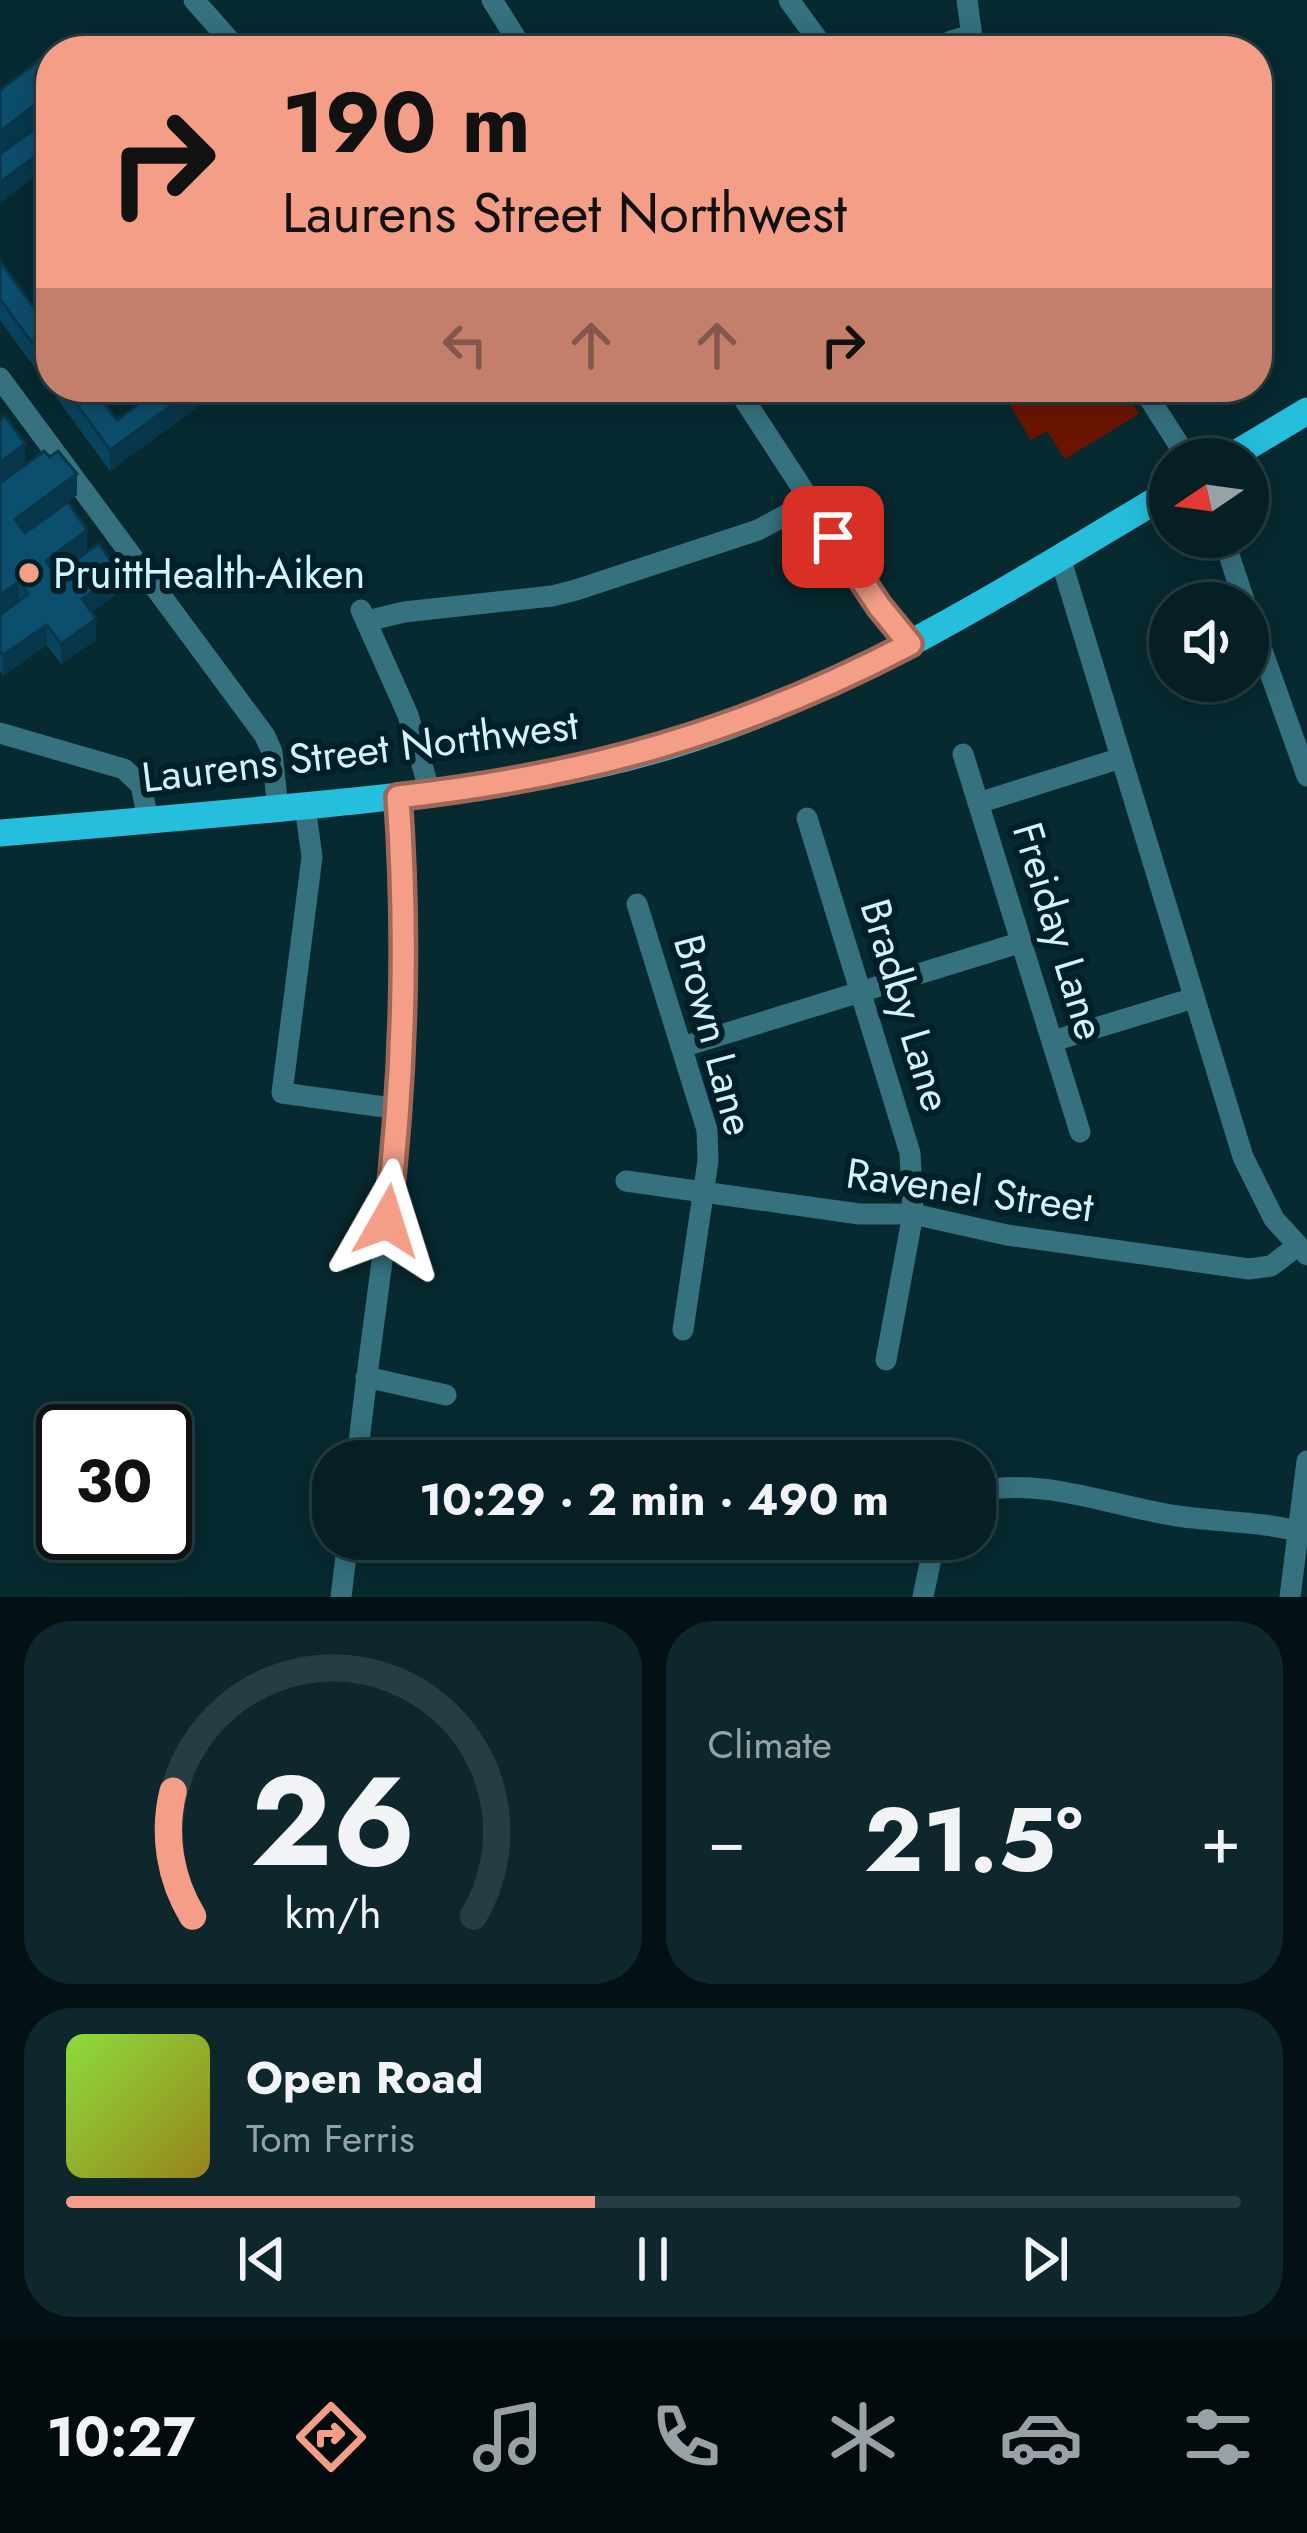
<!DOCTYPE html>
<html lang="en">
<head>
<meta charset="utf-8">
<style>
  :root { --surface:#051f24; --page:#0e272c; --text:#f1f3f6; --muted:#97a2a6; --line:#263d41; --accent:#f49e88 }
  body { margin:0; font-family:Jost,sans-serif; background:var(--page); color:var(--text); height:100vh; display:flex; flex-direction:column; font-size:45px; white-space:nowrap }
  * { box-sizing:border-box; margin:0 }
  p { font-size:39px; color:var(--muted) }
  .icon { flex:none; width:66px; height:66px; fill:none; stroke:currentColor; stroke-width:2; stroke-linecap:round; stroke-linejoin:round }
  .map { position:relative; height:1597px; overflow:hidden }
  .details { display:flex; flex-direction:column; gap:24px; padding:24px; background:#031114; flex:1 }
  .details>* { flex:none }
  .hud { position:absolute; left:36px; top:36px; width:1236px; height:366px; border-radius:48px; box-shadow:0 6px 30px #0003,0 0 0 3px var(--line); background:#f49e88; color:#111; overflow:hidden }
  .needle { width:78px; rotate:257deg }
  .buttons { position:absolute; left:1149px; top:438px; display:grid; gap:24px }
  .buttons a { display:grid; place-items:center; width:120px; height:120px; border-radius:50%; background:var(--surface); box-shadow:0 6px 30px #0003,0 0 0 3px var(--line); font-size:60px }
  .speed { position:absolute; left:36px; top:1404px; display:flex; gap:24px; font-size:60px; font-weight:700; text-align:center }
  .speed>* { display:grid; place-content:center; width:156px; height:156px; border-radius:50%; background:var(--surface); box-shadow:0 6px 30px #0003,0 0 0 3px var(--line); line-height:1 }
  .speed .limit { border:6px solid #111; border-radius:18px; background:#fff; color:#111 }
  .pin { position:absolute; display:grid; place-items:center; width:102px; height:102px; color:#fff; margin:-51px; border-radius:24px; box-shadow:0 6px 18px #0006 }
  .me { position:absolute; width:132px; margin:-66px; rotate:6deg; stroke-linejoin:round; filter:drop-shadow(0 0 9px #0008) }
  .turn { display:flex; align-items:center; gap:42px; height:252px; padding:0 48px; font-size:54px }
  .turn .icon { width:156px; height:156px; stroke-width:2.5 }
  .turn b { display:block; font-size:84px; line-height:102px }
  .lanes { display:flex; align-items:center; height:114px; padding:0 48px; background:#0003; justify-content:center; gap:60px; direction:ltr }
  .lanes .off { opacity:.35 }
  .big { font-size:90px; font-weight:700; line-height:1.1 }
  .details .tile { flex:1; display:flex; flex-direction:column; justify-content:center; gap:18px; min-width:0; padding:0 42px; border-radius:48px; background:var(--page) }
  .details .dial { align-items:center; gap:0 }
  .dial svg { height:312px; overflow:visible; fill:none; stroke:var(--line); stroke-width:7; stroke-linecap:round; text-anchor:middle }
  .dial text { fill:var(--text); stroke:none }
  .song { display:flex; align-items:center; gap:36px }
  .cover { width:144px; height:144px; border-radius:18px; background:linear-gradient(135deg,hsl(90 70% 55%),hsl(50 70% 35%)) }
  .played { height:12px; border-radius:6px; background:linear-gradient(90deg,var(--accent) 45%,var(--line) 45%) }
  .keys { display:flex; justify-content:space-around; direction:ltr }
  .heat { display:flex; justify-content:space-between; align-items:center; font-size:66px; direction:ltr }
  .details .tiles { flex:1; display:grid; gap:24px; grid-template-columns:1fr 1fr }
  .tile:last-child { grid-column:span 2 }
  .trip { position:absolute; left:312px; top:1440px; width:684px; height:120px; border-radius:48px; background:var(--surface); box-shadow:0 6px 30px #0003,0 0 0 3px var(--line); font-weight:700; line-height:120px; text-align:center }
  .menu { display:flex; height:192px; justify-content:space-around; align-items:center; background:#020c0e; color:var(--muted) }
  .menu .icon { width:84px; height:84px }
  .menu .current { color:var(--accent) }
  .menu b { font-size:54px; color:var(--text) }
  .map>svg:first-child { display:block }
  .green { fill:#6b1500 }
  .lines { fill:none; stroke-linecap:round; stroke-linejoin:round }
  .minor { stroke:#35717f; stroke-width:21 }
  .major { stroke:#25bedc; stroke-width:27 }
  .wall { fill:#0a435e }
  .shaded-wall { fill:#08374c }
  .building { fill:#0c4e6d; stroke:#08374c; stroke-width:3 }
  .route-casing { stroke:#9f6758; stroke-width:30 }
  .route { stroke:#f49e88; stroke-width:21 }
  .poi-dot { fill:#f49e88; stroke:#001f26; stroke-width:4.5 }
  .labels { text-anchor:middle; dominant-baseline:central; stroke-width:12; stroke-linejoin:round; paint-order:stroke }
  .poi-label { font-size:42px; fill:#cff4fd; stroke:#001f26; text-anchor:start }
  .street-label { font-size:42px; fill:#cff4fd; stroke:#001f26 }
</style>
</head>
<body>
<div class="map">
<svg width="1307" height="1597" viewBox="0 0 1307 1597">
  <rect width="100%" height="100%" fill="#072930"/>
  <path class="green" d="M999,387H1122L1139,414L1065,459L1047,431L1031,440Z"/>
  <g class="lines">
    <path class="minor" d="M194,0L239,51
      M492,0L524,51
      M789,0L826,51
      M967,0L974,51
      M941,51L951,41L971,35
      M0,378L265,736L272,752L278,809
      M736,387L879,606L910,644
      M1142,387L1188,459
      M1223,537L1245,603
      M1060,557L1243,1157L1274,1219L1307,1255
      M361,610L408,715L430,793
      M1248,611L1307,776
      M367,621L404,612L552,596L576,590L758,530L810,502
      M0,733L124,769L141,785L148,820
      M963,754L1080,1132
      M978,803L1121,758
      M305,806L312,857L282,1093L399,1109
      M807,818L910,1153L913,1214L886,1360
      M637,904L707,1130L708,1161L683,1330
      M1053,1041L1194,998
      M682,1047L1022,942
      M626,1181L859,1214H913L1007,1235L1249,1269L1271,1266L1296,1247
      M366,1377L446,1395
      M357,1461C372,1316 399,1171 405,1025C408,949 403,873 398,797
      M975,1492C1041,1476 1111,1506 1177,1516C1220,1522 1265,1522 1307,1533
      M422,1539L468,1550L469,1539
      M341,1597L348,1539
      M923,1597L935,1539
      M1290,1597L1307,1461"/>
    <path class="major" d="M1227,459L1307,411
      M0,833C118,823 236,813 354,801C468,789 584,775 694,738C864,682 1016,583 1170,492"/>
  </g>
  <path class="wall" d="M0,261L51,331V387H92L117,420L162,387H225L110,471L0,320Z
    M0,420L25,464L77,495L25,533L87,551L119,592L91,613L96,640L61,664L47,645L3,676L0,671Z"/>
  <path class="shaded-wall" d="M50,94V115L0,152V131Z
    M51,145V165L0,203V182Z
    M197,387H225L110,471V450Z
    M25,444V464L0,483V462Z
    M77,474V495L15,540V519Z
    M87,530V551L46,582V561Z
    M119,572V592L82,620V599Z
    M19,581V602L0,615V595Z
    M96,619V640L61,664V644Z
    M47,625V645L3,676V655Z"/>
  <path class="building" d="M42,58L51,70V96L50,94L0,131V90Z
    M51,117V145L0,182V154Z
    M0,261L51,331V369L0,299Z
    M64,387H92L117,420L162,387H197L110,450Z
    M5,416L25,444L0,462V420Z
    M44,451L50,457L58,451L77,474L15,519L25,533L68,502L87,530L46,561L55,574L99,544L119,572L82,599L96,619L61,644L47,625L3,655L0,651V615L28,594L19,581L0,595V483Z"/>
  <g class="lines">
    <defs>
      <path id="route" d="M387,1221C404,1079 408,940 398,797C586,776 742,732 910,644L879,606L833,537"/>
    </defs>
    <use href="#route" class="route-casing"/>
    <use href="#route" class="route"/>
  </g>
  <circle class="poi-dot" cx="29" cy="573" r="12"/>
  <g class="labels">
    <g class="poi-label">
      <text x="53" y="573">PruittHealth-Aiken</text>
    </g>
    <g class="street-label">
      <text transform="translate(360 751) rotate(-7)">Laurens Street Northwest</text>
      <text transform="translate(1059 931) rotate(73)">Freiday Lane</text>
      <text transform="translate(906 1005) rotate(73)">Bradby Lane</text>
      <text transform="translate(714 1035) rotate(75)">Brown Lane</text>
      <text transform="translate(970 1190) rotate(8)">Ravenel Street</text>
    </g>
  </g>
</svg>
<div class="buttons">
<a><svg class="needle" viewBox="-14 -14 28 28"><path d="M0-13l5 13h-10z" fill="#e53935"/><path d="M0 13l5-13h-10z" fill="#97a2a6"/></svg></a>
<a><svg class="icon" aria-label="sound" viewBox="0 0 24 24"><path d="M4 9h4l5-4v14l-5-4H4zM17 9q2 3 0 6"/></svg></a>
</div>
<div class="speed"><div class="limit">30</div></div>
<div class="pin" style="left:833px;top:537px;background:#d93025"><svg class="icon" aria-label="arrive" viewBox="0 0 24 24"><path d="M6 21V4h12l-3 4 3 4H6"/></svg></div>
<svg class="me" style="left:387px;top:1221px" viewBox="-20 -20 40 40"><path d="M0-17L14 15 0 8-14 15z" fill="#f49e88" stroke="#fff" stroke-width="4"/></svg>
<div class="trip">10:29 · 2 min · 490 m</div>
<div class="hud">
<div class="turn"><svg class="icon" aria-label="right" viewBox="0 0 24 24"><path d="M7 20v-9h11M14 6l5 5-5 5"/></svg><div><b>190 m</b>Laurens Street Northwest</div></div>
<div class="lanes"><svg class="icon off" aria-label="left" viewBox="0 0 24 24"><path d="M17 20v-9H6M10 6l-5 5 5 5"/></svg><svg class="icon off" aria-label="ahead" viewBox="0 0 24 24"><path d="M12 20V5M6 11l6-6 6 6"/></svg><svg class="icon off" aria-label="ahead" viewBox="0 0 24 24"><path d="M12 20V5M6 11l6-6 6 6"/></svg><svg class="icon" aria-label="right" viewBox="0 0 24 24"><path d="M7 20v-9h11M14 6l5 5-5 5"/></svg></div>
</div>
</div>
<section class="details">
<div class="tiles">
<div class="tile dial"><svg viewBox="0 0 100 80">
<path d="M14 69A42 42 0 1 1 86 69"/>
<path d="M14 69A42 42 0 0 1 9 37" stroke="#f49e88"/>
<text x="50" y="56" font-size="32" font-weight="700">26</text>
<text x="50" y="72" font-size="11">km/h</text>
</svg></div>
<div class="tile"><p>Climate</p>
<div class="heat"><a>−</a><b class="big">21.5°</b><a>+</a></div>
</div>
<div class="tile">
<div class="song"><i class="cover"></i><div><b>Open Road</b><p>Tom Ferris</p></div></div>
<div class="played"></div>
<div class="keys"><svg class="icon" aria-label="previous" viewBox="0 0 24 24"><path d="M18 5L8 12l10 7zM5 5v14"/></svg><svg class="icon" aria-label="pause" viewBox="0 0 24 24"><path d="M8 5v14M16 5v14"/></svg><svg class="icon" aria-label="next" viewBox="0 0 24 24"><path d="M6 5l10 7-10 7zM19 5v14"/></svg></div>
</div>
</div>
</section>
<nav class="menu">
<b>10:27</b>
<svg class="icon current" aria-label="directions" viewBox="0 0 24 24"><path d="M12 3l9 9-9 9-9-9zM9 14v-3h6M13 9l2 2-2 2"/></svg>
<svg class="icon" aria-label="music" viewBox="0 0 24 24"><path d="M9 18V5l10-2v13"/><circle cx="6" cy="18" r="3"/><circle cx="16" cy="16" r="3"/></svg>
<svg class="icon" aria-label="phone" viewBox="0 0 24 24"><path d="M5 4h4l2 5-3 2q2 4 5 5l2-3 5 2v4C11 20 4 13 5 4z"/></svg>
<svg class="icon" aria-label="climate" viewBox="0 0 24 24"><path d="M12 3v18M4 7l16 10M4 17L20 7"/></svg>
<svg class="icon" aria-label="car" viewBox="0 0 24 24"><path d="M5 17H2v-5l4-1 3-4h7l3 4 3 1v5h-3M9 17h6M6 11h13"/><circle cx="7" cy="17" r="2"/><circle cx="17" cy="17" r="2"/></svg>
<svg class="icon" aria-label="filters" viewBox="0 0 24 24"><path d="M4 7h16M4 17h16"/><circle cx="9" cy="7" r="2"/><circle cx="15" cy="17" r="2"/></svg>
</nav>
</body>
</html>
